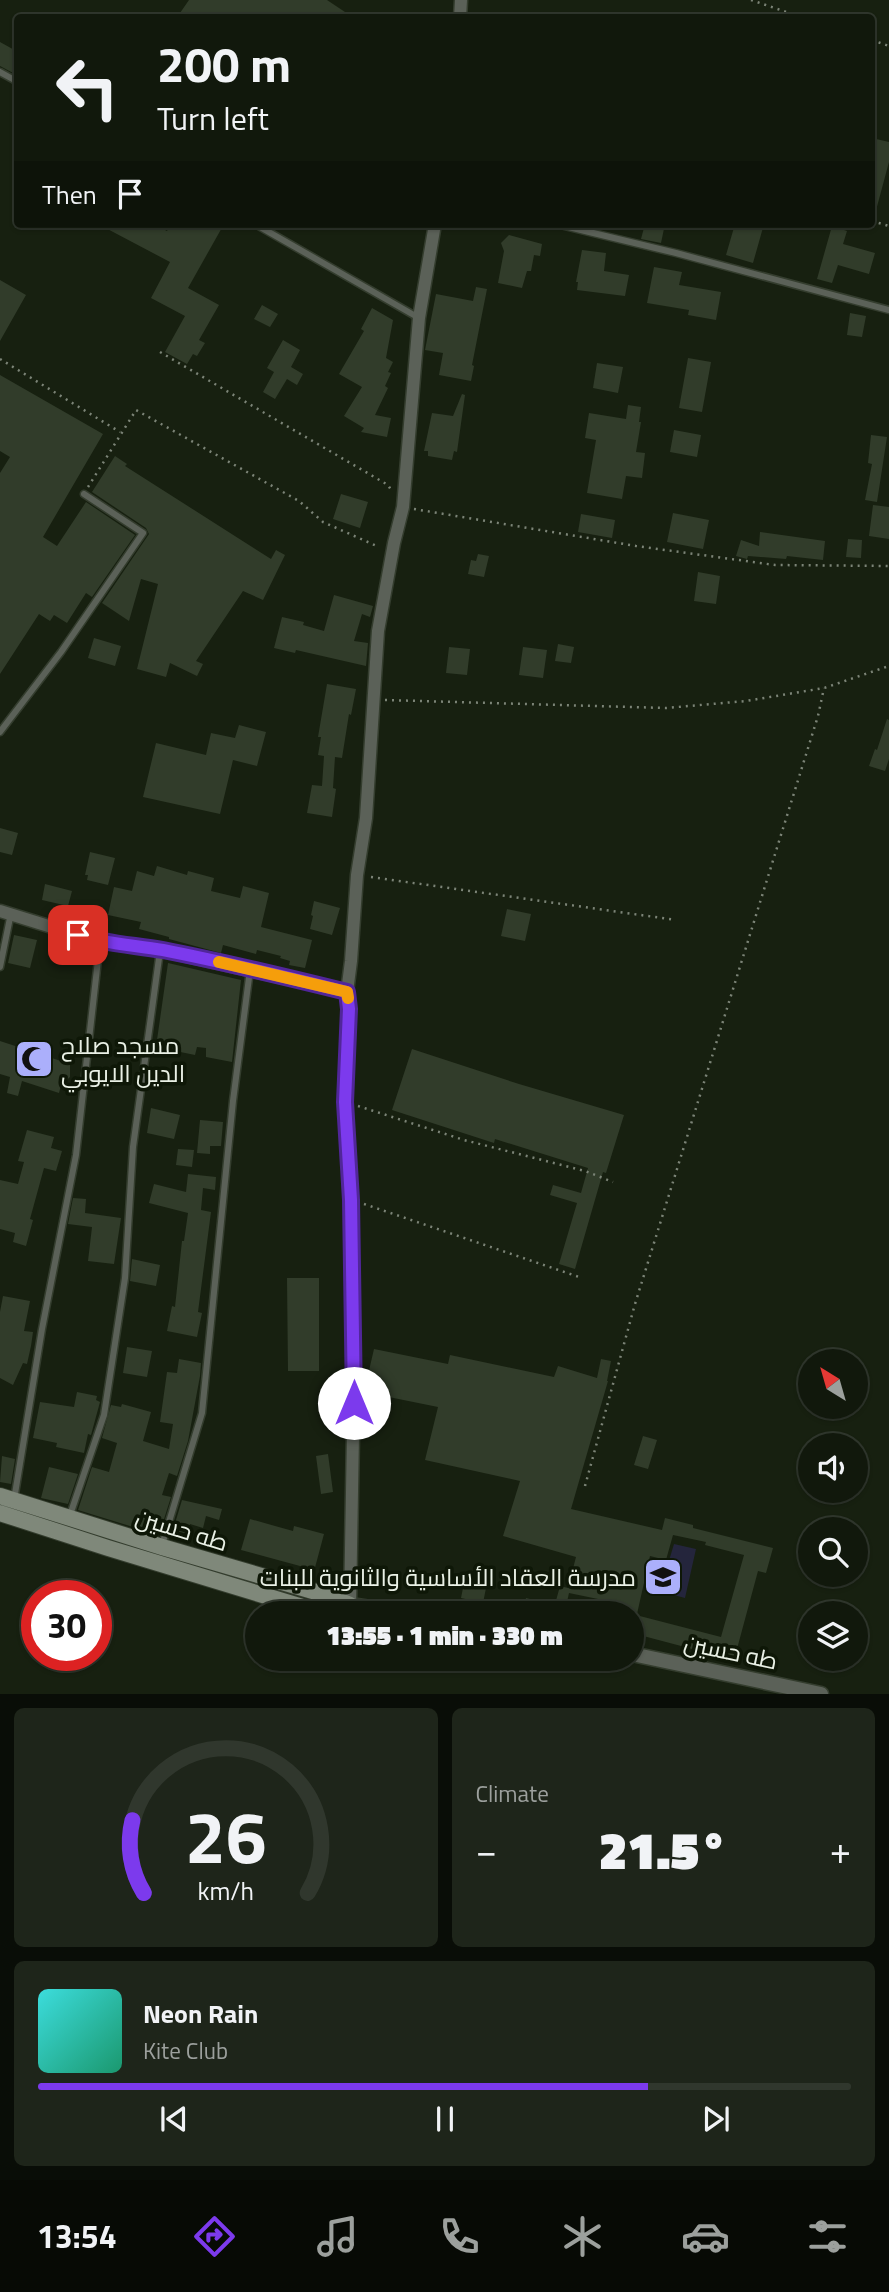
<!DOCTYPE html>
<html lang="en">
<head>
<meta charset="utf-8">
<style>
  :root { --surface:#11180c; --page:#1e251a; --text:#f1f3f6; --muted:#9ca09d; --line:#30372d; --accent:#7c3aed }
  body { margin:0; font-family:"Titillium Web",Cairo,sans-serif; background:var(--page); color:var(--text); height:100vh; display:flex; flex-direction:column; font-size:26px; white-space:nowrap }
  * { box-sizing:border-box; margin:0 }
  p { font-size:23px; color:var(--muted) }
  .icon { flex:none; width:38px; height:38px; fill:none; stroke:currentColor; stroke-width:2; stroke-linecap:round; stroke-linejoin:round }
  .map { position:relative; height:1694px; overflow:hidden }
  .side { display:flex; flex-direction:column; gap:14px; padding:14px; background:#090d07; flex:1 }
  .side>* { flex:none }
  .guide { position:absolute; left:14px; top:14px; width:861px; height:214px; border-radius:7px; box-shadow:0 2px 5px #0004,0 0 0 2px var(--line); background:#11180c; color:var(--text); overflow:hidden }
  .needle { width:46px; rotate:323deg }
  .fabs { position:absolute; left:798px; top:1349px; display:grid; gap:14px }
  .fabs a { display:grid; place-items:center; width:70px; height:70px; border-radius:50%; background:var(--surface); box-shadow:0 2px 5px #0004,0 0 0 2px var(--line); font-size:35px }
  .speed { position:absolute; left:21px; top:1580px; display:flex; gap:14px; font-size:35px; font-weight:700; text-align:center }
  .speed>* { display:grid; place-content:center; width:91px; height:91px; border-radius:50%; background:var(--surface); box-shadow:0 2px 5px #0004,0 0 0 2px var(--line); line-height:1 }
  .speed .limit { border:10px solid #d22; background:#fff; color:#111 }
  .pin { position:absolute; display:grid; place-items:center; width:60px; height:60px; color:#fff; margin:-30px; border-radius:14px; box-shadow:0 4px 10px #0006 }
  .me { position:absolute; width:77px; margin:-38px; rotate:0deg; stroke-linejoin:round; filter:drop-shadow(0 0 5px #0008) }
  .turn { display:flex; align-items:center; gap:24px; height:147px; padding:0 28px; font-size:32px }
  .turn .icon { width:91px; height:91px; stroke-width:2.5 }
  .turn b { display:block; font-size:49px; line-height:60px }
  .then { display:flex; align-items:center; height:66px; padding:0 28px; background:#0003; gap:14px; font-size:26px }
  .big { font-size:52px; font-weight:800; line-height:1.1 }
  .side .widget { flex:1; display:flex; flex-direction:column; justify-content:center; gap:10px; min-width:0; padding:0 24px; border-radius:10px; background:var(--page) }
  .side .dial { align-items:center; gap:0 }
  .dial svg { height:182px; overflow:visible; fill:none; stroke:var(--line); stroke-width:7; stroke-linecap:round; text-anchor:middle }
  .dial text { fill:var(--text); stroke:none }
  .song { display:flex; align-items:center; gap:21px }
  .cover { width:84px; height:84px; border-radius:10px; background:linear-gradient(135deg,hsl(180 70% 55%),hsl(160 70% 35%)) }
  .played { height:7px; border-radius:4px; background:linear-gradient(90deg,var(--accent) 75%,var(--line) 75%) }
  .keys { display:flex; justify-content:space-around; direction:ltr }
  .heat { display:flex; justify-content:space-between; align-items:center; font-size:38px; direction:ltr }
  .side .tiles { flex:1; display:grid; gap:14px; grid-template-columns:1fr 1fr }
  .widget:last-child { grid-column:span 2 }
  .trip { position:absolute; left:245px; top:1601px; width:399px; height:70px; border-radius:35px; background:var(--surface); box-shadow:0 2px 5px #0004,0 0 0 2px var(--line); font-weight:800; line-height:70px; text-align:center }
  .tabs { display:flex; height:112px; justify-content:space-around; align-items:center; background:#070a05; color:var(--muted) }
  .tabs .icon { width:49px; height:49px }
  .tabs .selected { color:var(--accent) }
  .tabs b { font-size:32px; color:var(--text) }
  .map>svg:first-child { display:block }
  .pitch { fill:#24253c }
  .building { fill:#313c2a }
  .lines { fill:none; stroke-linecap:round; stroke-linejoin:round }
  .service-casing { stroke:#343d2e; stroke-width:9 }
  .minor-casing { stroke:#343d2e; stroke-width:15 }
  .tertiary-casing { stroke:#343d2e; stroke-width:17 }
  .secondary-casing { stroke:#343d2e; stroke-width:18 }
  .path { stroke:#7c8477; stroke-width:2.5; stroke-dasharray:2 5; stroke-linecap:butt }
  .service { stroke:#5b6158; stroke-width:6 }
  .minor { stroke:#5b6158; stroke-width:12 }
  .tertiary { stroke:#5b6158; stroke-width:14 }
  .secondary { stroke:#7f887a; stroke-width:16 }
  .route-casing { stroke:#51269a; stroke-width:18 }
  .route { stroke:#7c3aed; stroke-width:12 }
  .slow { stroke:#f59e0b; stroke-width:12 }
  .labels { text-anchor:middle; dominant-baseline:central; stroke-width:7; stroke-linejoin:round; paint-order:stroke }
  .poi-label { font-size:24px; fill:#e9f0e5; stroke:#0e1707; text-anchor:start }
  .street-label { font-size:24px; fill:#e9f0e5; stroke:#0e1707 }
</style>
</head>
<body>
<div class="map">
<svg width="889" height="1694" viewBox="0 0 889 1694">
  <rect width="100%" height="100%" fill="#172010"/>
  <path class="pitch" d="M674,1544L696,1549L685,1598L651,1589L658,1562L668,1564Z"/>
  <path class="building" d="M189,0H327L354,18H187L180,13Z
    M0,42L18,52V69L15,74L0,66Z
    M872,138L889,142V162L875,214L872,213Z
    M98,224H153L167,231L171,224H224L188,288L219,305L199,340L205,343L197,356L193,354L187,364L165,352L185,316L151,298L170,262Z
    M645,224H665L661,243L641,239Z
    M735,224H764L753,263L726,255Z
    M832,226L847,231L843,244L875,253L869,274L838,265L832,283L817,279Z
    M509,235L542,244L540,256L534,255L531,271H527L522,288L498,283L504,251L501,243Z
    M582,250L606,253L604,271L629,275L625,296L577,290L578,282H576Z
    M654,267L682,272L679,285L721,292L716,320L688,315L689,310L647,303Z
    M0,280L26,295L0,341Z
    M476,287L487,289L472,365L474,366L471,381L439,375L443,353L425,350L436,294L473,301Z
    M262,305L278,314L270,327L254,319Z
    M372,308L393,320L386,358L393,362L388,372L391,373L385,386L388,388L375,415L391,418L387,437L361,432L364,428L344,416L362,387L339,374L364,331L361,329Z
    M850,313L866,316L862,337L847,335Z
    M283,340L300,350L291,367L303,374L297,385L287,379L275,399L263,392L274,372L267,368Z
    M688,358L711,362L702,412L679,408Z
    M597,363L623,367L618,393L593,388Z
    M0,375L103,434L43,537L57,546L86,502L135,535L92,597L86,593L67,623L54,615L50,621L39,614L0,674V473L10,457L0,451Z
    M462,394L465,395L457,452L454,451L452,460L428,456V451H424L432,413L453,416Z
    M628,405L641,407L639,422H641L636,452L645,453L642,478L626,476L622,499L587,493L596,440L585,438L589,413L626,419Z
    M674,430L701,435L697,457L670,452Z
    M871,435L887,437L877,502L865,500L872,464L868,463Z
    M115,456L127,464L125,466L271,559L276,550L285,555L263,600L243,591L196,661L203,664L197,676L170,663L166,677L137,669L158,584L141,579L129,621L102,603L149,534L146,528L92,492Z
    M341,494L368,502L360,528L333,519Z
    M873,505L889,507V539L869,536Z
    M673,513L709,520L703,549L667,542Z
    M581,514L615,520L612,538L578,532Z
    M760,532L825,541L823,560L787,556L786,559L748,556L747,559L736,556L741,540L759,546Z
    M848,539L862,540L861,558L846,557Z
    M478,554L489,556L484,577L468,574L471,560L476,561Z
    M698,572L720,576L716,604L694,601Z
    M334,595L373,606L370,617L362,614L354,641L368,643L366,666L296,650L295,653L274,648L282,617L304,622L303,625L324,631Z
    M94,638L121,646L115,666L88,658Z
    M558,644L574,647L571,663L555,661Z
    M449,647L470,649L467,675L446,673Z
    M523,647L547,650L543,678L519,675Z
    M327,684L356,689L351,715L349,714L342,758L335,757L333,788L336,789L332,817L307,813L312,785L322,786L324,756L318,755L321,737H318Z
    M887,719L889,720V759L885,771L869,766L875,749L877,750Z
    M239,725L266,732L257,766L233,760L220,814L143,797L156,743L206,755L211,733L235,738Z
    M0,828L18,833L12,855L0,852Z
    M90,852L115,858L108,885L87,880L88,875H85Z
    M157,866L187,875L188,871L214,878L211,891L240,898L243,886L269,893L261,927L312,940L305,968L289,965L290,961L280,958L281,956L257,950L256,954L223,945L221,953L169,939V937L139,929L141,922L108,915L114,887L132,891L137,871L154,876Z
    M45,884L72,891L68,906L42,900Z
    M314,901L340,908L332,935L310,929L313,916L311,915Z
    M507,909L531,914L525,941L501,936Z
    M14,935L37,940L30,968L8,963Z
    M168,963L241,980L232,1062L206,1057V1048L197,1047L195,1055L156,1047Z
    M0,1041L70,1064V1077L61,1085L59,1093L22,1081L18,1096L7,1093L10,1077L0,1074Z
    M412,1049L519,1084L624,1115L606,1173L603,1172L575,1269L559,1264L577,1203L550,1195L553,1185L581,1193L588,1168L495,1139L494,1143L392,1110Z
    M151,1108L180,1115L174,1139L147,1133Z
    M200,1120L223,1122L221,1146H210V1154L197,1153Z
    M27,1130L54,1137L51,1148L62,1151L56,1171L44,1168L30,1219L33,1220L26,1246L13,1242L15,1233L0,1229V1180L18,1184L24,1162L18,1161Z
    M178,1149L194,1150L192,1167L176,1165Z
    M188,1174L216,1177L215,1190L203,1188L201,1210L211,1212L198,1312L202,1313L197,1337L167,1331L172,1306L175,1307L182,1241H184L188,1213L149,1203L154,1184L186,1192Z
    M73,1198L86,1199L85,1213L121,1218L114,1264L88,1261L92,1227L68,1224Z
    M132,1259L160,1265L156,1286L130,1281Z
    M287,1278H319V1371H288Z
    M3,1296L30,1301L24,1331L33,1332L31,1346L27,1364L23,1363L13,1385L0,1378V1312Z
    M127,1347L152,1351L147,1377L123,1373Z
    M374,1349L448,1364L450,1355L554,1377L558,1366L597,1378L601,1359L611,1361L607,1381H608L571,1509L662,1530L665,1518L693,1525V1528L773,1548L766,1573L758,1571L734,1660L632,1633V1614L721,1637L744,1555L705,1545L706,1542L673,1535L666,1560L650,1556L637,1614H620L622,1604L569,1593L565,1611L554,1608L560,1586L568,1588L576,1557L503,1536L520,1481L425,1460L438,1407L364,1392Z
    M179,1359L201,1363L200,1376L188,1441L177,1476L169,1473L162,1495L171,1497L159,1535L78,1510L92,1467L109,1472L117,1443L102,1438L111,1405L121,1407L122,1404L151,1412L143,1441L169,1449L173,1424L160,1422L167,1372L177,1373Z
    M77,1392L97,1396L96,1400L100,1402L91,1435L88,1434L84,1453L56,1447L57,1443L33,1438L40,1402L74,1407Z
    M643,1436L657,1440L648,1469L634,1465Z
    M328,1454L333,1492L321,1494L316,1456Z
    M2,1456L15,1459L11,1484L0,1482Z
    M49,1467L78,1474L68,1504L41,1498Z
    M182,1500L222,1509L219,1520L206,1516L203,1528L190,1524L188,1534L173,1530Z
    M250,1519L293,1531L294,1526L324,1534L313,1575L299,1572L300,1566L241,1550Z
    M464,1583L486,1588L483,1603L461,1598Z
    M526,1598L550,1604L547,1614L523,1609Z"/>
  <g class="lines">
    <defs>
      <path id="service" d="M0,72L18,82
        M255,224L419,318
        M556,224L676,253L889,310
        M0,732L61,652L143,533L84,494
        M0,967L11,913
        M14,1500L42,1329L76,1155L100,942
        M70,1515L104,1415L125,1278L133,1147L160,951
        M162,1545L202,1413L233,1101L250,970"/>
      <path id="minor" d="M460,18L461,0
        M0,911L100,942L160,950L347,992
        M350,1605L354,1378L351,1200L345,1102L349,1009L347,992L351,961L357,875L366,818L378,631L394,543L403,507L419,318L435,224"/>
      <path id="tertiary" d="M350,1605L410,1614
        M632,1654L821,1694"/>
      <path id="secondary" d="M0,1496L162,1547L323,1594L350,1605
        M0,1513L108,1548L309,1609L347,1606"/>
    </defs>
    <use href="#service" class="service-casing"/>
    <use href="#minor" class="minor-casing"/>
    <use href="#tertiary" class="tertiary-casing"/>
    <use href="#secondary" class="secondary-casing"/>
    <path class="path" d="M751,0L804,18
      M872,40L889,46
      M872,221L889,226
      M160,352L388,485L391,490
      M0,359L120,432
      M88,487L136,410L299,501L323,522L379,547
      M414,509L636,546L775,565L889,566
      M385,700L666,708L746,701L824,688L889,666
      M371,877L676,920
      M358,1106L464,1140L585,1171L613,1182
      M364,1204L579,1277
      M585,1486L635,1304L818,716L824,688"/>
    <use href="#service" class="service"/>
    <use href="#minor" class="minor"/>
    <use href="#tertiary" class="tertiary"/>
    <use href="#secondary" class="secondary"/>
  </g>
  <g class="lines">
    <defs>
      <path id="route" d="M78,935C106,944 134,945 163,950C224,962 286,977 347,992L349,1009L345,1102L351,1200L354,1403"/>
    </defs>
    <use href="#route" class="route-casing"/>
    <use href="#route" class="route"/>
    <path class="slow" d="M219,962L347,992L348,998"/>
  </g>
  <defs>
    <symbol id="mosque-square" viewBox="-11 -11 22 22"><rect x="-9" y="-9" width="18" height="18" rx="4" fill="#abaffb" stroke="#0e1707"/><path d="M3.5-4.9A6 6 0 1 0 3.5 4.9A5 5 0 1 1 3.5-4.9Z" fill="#111"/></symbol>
    <symbol id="school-square" viewBox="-11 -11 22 22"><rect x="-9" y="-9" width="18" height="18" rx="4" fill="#abaffb" stroke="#0e1707"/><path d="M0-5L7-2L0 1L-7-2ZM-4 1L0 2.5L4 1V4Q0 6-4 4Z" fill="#111"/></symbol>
  </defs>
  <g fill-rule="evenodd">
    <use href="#mosque-square" x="12" y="1037" width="44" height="44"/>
    <use href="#school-square" x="641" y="1555" width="44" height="44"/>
  </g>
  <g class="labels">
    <g class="poi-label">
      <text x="61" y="1045">مسجد صلاح<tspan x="61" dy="28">الدين الايوبي</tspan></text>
      <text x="636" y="1577" text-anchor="end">مدرسة العقاد الأساسية والثانوية للبنات</text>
    </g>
    <g class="street-label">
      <text transform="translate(182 1529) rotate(17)">طه حسين</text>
      <text transform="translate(731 1651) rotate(12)">طه حسين</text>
    </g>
  </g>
</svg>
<div class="fabs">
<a><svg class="needle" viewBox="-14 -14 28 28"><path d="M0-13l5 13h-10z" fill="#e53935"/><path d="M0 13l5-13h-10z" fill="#9ca09d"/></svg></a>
<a><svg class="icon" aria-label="sound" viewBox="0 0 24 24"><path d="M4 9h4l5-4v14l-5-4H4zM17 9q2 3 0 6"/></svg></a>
<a><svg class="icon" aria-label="search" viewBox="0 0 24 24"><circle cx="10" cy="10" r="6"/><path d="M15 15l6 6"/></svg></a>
<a><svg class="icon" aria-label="layers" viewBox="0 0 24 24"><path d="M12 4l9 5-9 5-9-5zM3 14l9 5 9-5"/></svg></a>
</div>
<div class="speed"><div class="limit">30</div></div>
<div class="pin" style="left:78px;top:935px;background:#d93025"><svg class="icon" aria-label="arrive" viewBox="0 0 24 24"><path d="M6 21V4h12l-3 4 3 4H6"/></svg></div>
<svg class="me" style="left:354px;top:1403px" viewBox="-20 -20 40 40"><circle r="19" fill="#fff"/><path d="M0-13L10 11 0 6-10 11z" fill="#7c3aed"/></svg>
<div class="trip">13:55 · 1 min · 330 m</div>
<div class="guide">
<div class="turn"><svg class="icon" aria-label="left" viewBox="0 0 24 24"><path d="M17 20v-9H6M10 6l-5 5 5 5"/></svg><div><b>200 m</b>Turn left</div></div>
<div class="then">Then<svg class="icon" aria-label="arrive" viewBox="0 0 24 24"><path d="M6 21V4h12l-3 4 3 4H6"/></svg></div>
</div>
</div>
<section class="side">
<div class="tiles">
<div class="widget dial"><svg viewBox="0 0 100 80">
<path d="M14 69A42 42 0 1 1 86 69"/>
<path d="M14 69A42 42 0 0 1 9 37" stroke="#7c3aed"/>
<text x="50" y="56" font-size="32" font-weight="700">26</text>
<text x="50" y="72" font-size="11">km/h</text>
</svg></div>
<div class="widget"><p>Climate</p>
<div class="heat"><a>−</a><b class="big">21.5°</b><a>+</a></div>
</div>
<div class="widget">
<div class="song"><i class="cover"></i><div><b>Neon Rain</b><p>Kite Club</p></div></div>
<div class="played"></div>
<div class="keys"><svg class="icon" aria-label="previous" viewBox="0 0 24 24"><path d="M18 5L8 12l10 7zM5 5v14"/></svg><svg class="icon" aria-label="pause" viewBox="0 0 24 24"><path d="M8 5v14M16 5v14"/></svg><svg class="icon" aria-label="next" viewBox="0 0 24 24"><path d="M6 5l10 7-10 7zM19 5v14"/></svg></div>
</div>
</div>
</section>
<nav class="tabs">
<b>13:54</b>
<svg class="icon selected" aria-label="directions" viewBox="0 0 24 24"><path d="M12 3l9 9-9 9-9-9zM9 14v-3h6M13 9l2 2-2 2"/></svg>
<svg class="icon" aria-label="music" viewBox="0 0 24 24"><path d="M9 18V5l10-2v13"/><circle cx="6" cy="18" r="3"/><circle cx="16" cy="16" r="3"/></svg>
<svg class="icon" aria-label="phone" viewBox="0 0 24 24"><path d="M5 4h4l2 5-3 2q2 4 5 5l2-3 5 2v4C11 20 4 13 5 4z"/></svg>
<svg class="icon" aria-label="climate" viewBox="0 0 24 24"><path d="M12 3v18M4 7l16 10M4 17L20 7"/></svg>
<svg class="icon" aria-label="car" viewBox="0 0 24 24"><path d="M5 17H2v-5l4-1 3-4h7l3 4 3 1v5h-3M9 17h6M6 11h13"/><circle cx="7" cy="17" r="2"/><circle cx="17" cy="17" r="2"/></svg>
<svg class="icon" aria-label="filters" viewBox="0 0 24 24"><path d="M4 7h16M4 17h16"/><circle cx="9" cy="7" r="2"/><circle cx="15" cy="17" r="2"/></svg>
</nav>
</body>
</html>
